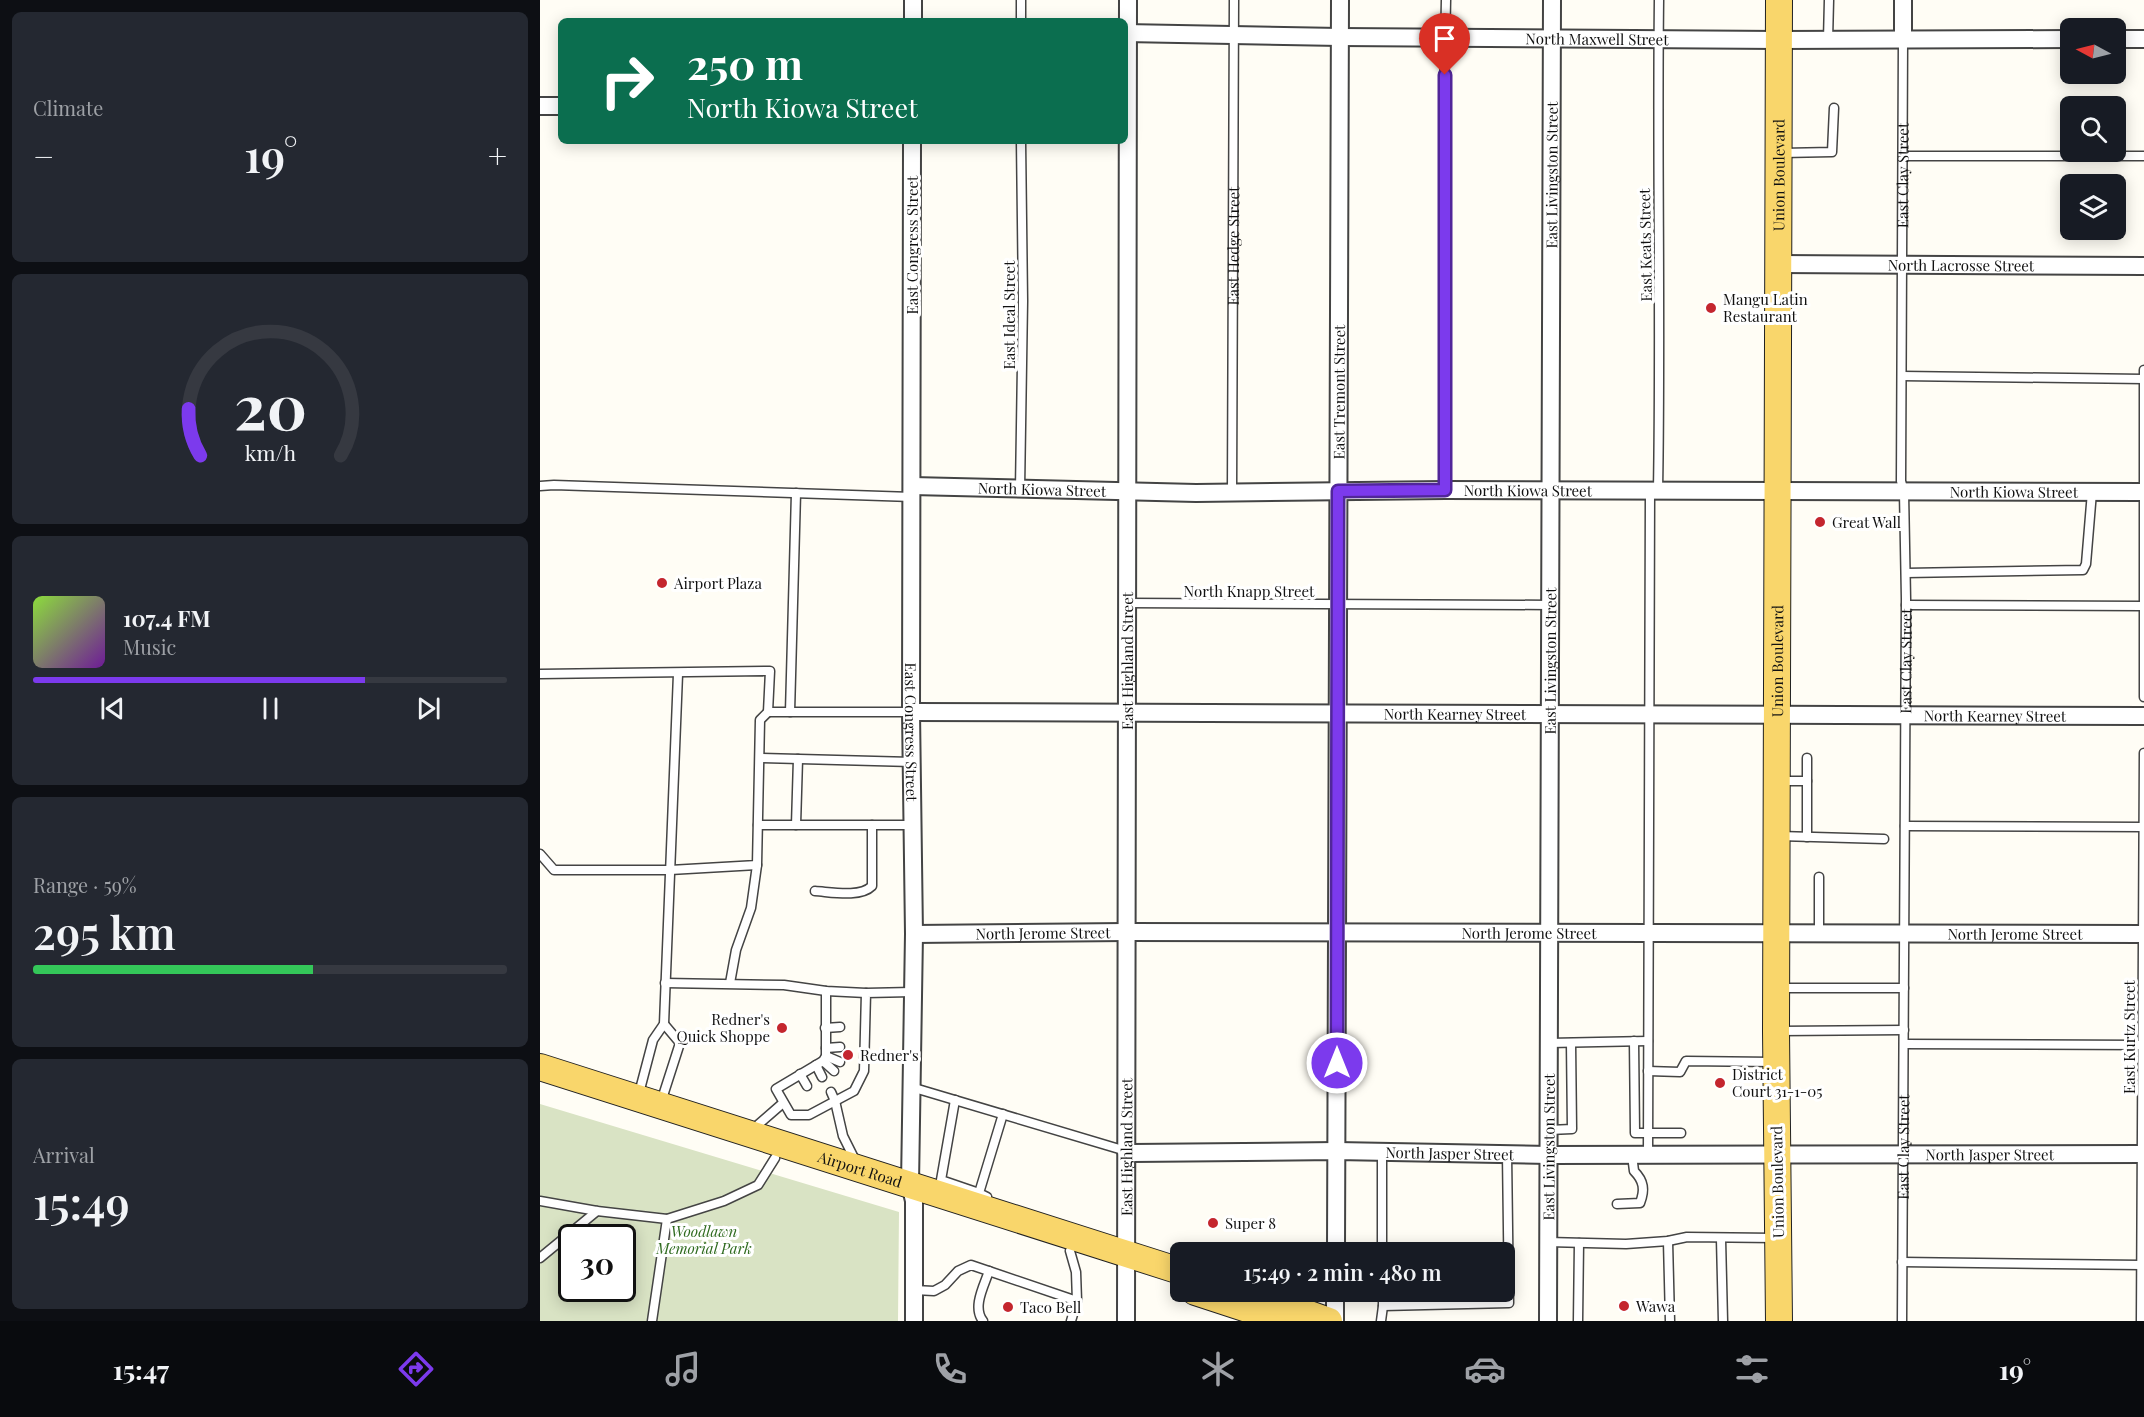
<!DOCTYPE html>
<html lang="en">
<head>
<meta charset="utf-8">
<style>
  :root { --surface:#171b24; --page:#242831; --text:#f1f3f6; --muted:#9ea1a6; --line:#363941; --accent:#7c3aed }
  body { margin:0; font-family:"Playfair Display",serif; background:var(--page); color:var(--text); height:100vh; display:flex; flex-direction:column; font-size:22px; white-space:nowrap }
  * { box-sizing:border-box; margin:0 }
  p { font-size:20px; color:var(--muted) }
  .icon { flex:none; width:33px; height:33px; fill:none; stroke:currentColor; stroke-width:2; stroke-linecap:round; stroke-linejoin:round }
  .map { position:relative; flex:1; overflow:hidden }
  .panel { display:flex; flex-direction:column; gap:12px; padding:12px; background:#0d0f14; width:540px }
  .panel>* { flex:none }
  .guide { position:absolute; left:18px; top:18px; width:570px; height:126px; border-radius:9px; box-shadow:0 3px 15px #0003; background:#0b6e4f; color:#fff; overflow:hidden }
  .needle { width:39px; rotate:277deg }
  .fabs { position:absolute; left:1520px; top:18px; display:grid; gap:12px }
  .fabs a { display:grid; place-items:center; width:66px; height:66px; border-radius:9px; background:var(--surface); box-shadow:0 3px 15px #0003; font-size:30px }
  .speed { position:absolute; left:18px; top:1224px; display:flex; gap:12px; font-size:30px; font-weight:700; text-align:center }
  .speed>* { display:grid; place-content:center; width:78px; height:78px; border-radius:50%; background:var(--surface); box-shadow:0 3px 15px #0003; line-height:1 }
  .speed .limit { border:3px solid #111; border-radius:9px; background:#fff; color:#111 }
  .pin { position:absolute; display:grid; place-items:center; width:51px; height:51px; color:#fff; margin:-62px -26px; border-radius:50% 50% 50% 0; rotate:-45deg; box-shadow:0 0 6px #0007 }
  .pin .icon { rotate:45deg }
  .me { position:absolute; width:66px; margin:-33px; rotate:0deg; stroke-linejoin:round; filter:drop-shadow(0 0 4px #0008) }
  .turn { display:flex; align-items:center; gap:21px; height:126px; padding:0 30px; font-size:27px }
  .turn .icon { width:78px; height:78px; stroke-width:2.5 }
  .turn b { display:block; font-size:42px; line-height:51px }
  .big { font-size:45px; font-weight:600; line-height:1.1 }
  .panel .card { flex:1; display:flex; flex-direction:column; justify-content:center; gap:9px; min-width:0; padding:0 21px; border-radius:9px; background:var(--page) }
  .panel .dial { align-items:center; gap:0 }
  .dial svg { height:156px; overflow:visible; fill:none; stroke:var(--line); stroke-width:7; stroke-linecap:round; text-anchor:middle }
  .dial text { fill:var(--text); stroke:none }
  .song { display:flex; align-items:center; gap:18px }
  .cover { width:72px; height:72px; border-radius:9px; background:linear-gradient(135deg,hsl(90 70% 55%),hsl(280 70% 35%)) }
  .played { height:6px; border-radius:3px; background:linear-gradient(90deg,var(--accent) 70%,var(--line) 70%) }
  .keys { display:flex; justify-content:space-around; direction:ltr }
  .heat { display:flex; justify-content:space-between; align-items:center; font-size:33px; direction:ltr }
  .charge { height:9px; border-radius:4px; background:linear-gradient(90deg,#34c759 59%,var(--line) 0) }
  .trip { position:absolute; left:630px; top:1242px; width:345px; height:60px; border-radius:9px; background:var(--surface); box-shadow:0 3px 15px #0003; font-weight:600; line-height:60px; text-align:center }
  .dock { display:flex; height:96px; justify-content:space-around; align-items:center; background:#090b0e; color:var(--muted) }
  .dock .icon { width:42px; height:42px }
  .dock .selected { color:var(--accent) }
  .dock b { font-size:27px; color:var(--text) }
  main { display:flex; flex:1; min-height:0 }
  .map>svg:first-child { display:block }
  .cemetery { fill:#d9e3c4; fill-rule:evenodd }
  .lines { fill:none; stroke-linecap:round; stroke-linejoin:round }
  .lane-casing { stroke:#444; stroke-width:11 }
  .street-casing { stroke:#444; stroke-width:20 }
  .primary-casing { stroke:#222; stroke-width:28 }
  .lane { stroke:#fff; stroke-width:8 }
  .street { stroke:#fff; stroke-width:16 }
  .primary { stroke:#f9d66b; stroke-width:26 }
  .route-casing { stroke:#51269a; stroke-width:15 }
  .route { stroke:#7c3aed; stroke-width:10 }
  .poi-dot { fill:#c4262e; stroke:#fff; stroke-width:2 }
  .labels { text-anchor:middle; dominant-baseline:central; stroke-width:6; stroke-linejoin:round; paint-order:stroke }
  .street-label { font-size:15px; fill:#111; stroke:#fff }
  .poi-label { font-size:15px; fill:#111; stroke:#fff; text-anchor:start }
  .park-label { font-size:15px; font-style:italic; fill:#2f6b1f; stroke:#fff }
</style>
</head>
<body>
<main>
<section class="panel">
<div class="card"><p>Climate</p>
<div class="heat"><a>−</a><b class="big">19°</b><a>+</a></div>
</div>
<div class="card dial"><svg viewBox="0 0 100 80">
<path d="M14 69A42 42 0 1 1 86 69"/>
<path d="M14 69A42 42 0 0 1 8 45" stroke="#7c3aed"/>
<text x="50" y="56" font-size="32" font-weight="700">20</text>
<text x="50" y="72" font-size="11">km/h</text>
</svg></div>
<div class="card">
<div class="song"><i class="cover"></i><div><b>107.4 FM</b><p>Music</p></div></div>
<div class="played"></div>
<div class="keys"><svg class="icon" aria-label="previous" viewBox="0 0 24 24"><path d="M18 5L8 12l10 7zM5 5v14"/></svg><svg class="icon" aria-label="pause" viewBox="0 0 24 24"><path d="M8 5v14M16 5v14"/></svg><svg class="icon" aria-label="next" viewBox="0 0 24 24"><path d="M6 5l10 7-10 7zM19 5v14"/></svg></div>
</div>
<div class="card"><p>Range · 59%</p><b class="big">295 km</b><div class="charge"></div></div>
<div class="card"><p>Arrival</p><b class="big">15:49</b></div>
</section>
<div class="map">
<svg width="1604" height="1321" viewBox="0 0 1604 1321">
  <rect width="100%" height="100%" fill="#fffdf5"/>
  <path class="cemetery" d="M0,1104L359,1212L358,1321H0ZM32,1238H82V1288H32Z"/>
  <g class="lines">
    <defs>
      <g id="lane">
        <path d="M481,21V0"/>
        <path d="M1288,40L1289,0"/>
        <path d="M1242,153L1292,152L1294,108"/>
        <path d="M1363,156H1604"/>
        <path d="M1604,370V697"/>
        <path d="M1362,376L1604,379"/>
        <path d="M0,486L14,485L372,497"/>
        <path d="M480,489L483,301L481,141"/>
        <path d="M905,490L904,94L906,0"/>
        <path d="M1118,490C1121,327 1117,163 1119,0"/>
        <path id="s1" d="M692,492L694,0"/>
        <path d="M1366,573L1543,570L1546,564L1552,492"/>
        <path d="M587,603L1011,605"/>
        <path d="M1366,605L1603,606"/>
        <path d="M0,674L230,671L228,712H371"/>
        <path d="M250,712L256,493"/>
        <path d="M220,758L372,762"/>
        <path d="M1267,758V781"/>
        <path d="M1240,781H1267V837"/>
        <path d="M218,825H372"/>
        <path d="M256,825L258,759"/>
        <path d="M1365,826L1604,827"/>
        <path d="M1239,836L1344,839"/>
        <path d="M0,854L14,870H130L217,865L220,720L228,712"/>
        <path d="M1279,877V934"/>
        <path d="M275,891C291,892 320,898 332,886V825"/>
        <path d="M125,983L244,985L286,991L326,993"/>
        <path d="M190,983L196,950L211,908L217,865"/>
        <path d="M1239,988H1364"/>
        <path d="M286,991V1056L283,1061L236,1089L251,1115H269L314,1091L324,1071L326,993L372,992"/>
        <path d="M285,1028L300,1027"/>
        <path d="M1239,1031L1364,1030"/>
        <path d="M1094,1041L1095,1133H1141"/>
        <path d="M1009,1043L1108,1041"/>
        <path d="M1364,1044L1602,1045"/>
        <path d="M286,1048L300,1047"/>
        <path d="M286,1056L300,1062"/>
        <path d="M283,1061L294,1071"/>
        <path d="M276,1065L282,1077"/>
        <path d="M1108,1071L1140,1072L1146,1061L1234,1062"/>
        <path d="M260,1074L267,1086"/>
        <path d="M371,1087L586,1151"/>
        <path d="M291,1092L295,1101L303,1136L316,1162"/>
        <path d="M98,1097L113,1040L124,1024L138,674"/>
        <path d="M415,1100L401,1180L439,1193"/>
        <path d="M121,1102L140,1043L124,1024"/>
        <path d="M212,1130L243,1103"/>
        <path d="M1009,1130L1032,1129L1031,1043"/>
        <path d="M842,1152V1252"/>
        <path d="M1108,1155L1110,490"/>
        <path d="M447,1197L439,1193L463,1114"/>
        <path d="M0,1201L57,1211L127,1219L184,1201L218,1185L235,1158"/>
        <path d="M1077,1204L1100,1203C1105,1190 1104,1181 1094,1171L1092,1155"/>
        <path d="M1181,1239L1183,1321"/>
        <path d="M1128,1241L1130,1321"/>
        <path d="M1008,1242L1086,1244L1128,1241L1147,1237L1235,1238"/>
        <path d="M530,1251L536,1272L537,1301"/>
        <path d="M0,1258L57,1211"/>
        <path d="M1362,1262L1601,1265"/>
        <path d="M374,1290L394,1291L405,1285L418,1271L431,1265L537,1301L531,1321"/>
        <path d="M843,1292V1306L969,1303L967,1154"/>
        <path d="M112,1321L127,1219"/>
        <path d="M443,1321C432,1307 444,1286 449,1271"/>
        <path d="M841,1321L843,1306"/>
        <path d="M1038,1321L1039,1243"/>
        <path id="s2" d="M1362,1321L1366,599L1364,492L1361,481L1363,40"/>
        <path d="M1601,1321L1604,753"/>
      </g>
      <g id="street">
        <path d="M1363,0V40"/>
        <path d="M373,21V0"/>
        <path id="s3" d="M585,33L800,37L1239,40L1530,39"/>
        <path d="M1575,39H1604"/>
        <path d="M0,106H21"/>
        <path id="s4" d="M372,141L371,712L374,934L370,1184L374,1201V1321"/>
        <path id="s5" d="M1238,264L1604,266"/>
        <path id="s6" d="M372,486L656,493L905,490L1604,492"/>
        <path id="s7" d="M371,712L1604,716"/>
        <path id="s8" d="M374,934L586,932L1604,934"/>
        <path id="s9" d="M586,1151L592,1153L797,1151L1009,1155L1604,1154"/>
        <path id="s10" d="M796,1252L800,0"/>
        <path id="s11" d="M586,1321L588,0"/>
        <path d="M795,1321V1292"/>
        <path id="s12" d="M1008,1321L1012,0"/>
      </g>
      <g id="primary">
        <path id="s13" d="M0,1067L640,1271"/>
        <path d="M655,1292L744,1321"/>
        <path d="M727,1299L789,1321"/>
        <path id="s14" d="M1239,1321L1236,1031L1239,0"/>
      </g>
    </defs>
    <use href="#lane" class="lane-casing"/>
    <use href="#street" class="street-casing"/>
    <use href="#primary" class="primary-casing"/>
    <use href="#lane" class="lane"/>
    <use href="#street" class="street"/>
    <use href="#primary" class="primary"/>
  </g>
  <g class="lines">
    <defs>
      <path id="route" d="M797,1063L798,491L905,490V75"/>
    </defs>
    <use href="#route" class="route-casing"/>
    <use href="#route" class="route"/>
  </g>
  <g class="poi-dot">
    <circle cx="1171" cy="308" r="6"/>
    <circle cx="1280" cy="522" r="6"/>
    <circle cx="122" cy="583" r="6"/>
    <circle cx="242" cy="1028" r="6"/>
    <circle cx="308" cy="1055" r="6"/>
    <circle cx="1180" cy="1083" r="6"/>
    <circle cx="673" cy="1223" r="6"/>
    <circle cx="1084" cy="1306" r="6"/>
    <circle cx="468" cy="1307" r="6"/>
  </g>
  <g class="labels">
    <g class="street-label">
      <text stroke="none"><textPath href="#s3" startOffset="472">North Maxwell Street</textPath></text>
      <text stroke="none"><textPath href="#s12" startOffset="1146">East Livingston Street</textPath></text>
      <text stroke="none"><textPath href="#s14" startOffset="1146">Union Boulevard</textPath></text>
      <text stroke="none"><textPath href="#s2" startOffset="1146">East Clay Street</textPath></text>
      <text transform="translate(372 245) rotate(-90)">East Congress Street</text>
      <text transform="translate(1105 245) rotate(-91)">East Keats Street</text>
      <text stroke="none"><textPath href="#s1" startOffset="246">East Hedge Street</textPath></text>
      <text stroke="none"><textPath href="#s5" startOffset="183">North Lacrosse Street</textPath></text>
      <text transform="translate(469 315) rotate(-90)">East Ideal Street</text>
      <text stroke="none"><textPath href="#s10" startOffset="860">East Tremont Street</textPath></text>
      <text stroke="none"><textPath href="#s6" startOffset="130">North Kiowa Street</textPath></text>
      <text stroke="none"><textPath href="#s6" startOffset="616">North Kiowa Street</textPath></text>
      <text stroke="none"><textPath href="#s6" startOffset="1102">North Kiowa Street</textPath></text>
      <text x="709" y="591">North Knapp Street</text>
      <text stroke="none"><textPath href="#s12" startOffset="660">East Livingston Street</textPath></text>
      <text stroke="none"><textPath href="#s2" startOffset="660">East Clay Street</textPath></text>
      <text stroke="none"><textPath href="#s11" startOffset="660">East Highland Street</textPath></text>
      <text stroke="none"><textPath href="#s14" startOffset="660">Union Boulevard</textPath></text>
      <text stroke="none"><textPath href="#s7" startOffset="544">North Kearney Street</textPath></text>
      <text stroke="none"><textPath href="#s7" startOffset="1084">North Kearney Street</textPath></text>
      <text stroke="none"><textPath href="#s4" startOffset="591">East Congress Street</textPath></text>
      <text stroke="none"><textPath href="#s8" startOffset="129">North Jerome Street</textPath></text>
      <text stroke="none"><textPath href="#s8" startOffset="615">North Jerome Street</textPath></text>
      <text stroke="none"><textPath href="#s8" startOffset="1101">North Jerome Street</textPath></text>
      <text transform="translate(1589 1037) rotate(-90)">East Kurtz Street</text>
      <text stroke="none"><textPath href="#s12" startOffset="174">East Livingston Street</textPath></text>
      <text stroke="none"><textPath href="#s2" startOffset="174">East Clay Street</textPath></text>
      <text stroke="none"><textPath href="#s11" startOffset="174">East Highland Street</textPath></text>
      <text stroke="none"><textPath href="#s9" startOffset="324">North Jasper Street</textPath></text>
      <text stroke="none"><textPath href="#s9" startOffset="864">North Jasper Street</textPath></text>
      <text stroke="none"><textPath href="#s13" startOffset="336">Airport Road</textPath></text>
      <text transform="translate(1237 1182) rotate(-91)">Union Boulevard</text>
    </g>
    <g class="poi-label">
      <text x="1183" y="299">Mangu Latin<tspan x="1183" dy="17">Restaurant</tspan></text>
      <text x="1292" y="522">Great Wall</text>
      <text x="134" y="583">Airport Plaza</text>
      <text x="230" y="1019" text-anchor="end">Redner's<tspan x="230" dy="17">Quick Shoppe</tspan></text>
      <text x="320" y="1055">Redner's</text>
      <text x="1192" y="1074">District<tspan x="1192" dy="17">Court 31-1-05</tspan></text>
      <text x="685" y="1223">Super 8</text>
      <text x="1096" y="1306">Wawa</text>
      <text x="480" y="1307">Taco Bell</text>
    </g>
    <g class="park-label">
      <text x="164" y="1231">Woodlawn<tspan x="164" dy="17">Memorial Park</tspan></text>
    </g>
  </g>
</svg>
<div class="fabs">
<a><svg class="needle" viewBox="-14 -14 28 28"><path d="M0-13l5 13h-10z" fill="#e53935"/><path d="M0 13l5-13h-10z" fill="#9ea1a6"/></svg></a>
<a><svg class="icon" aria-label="search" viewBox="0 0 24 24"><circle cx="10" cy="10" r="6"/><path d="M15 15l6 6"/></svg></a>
<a><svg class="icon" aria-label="layers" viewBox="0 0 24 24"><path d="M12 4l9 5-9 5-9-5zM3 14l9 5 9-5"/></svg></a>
</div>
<div class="speed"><div class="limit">30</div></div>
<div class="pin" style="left:905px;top:75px;background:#d93025"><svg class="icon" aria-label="arrive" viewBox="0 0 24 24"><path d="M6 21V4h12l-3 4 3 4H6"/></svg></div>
<svg class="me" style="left:797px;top:1063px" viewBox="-20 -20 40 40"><circle r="17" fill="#7c3aed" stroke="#fff" stroke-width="3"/><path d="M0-11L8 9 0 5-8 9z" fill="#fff"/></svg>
<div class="trip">15:49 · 2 min · 480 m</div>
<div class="guide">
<div class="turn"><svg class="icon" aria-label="right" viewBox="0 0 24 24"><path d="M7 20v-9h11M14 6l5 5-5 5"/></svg><div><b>250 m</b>North Kiowa Street</div></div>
</div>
</div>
</main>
<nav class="dock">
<b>15:47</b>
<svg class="icon selected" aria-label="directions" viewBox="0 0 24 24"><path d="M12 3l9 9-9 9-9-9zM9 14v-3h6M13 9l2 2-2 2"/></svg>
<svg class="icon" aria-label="music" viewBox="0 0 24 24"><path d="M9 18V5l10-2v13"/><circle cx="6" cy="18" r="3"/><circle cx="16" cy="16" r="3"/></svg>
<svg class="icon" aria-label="phone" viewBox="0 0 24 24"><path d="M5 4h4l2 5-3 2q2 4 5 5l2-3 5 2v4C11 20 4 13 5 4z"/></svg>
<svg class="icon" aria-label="climate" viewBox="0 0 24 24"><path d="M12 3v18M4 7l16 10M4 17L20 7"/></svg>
<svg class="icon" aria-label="car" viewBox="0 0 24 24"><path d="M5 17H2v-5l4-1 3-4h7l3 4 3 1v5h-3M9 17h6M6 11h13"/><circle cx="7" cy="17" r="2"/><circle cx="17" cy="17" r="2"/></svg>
<svg class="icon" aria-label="filters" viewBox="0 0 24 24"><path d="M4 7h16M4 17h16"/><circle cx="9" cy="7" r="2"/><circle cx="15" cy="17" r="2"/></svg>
<b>19°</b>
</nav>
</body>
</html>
